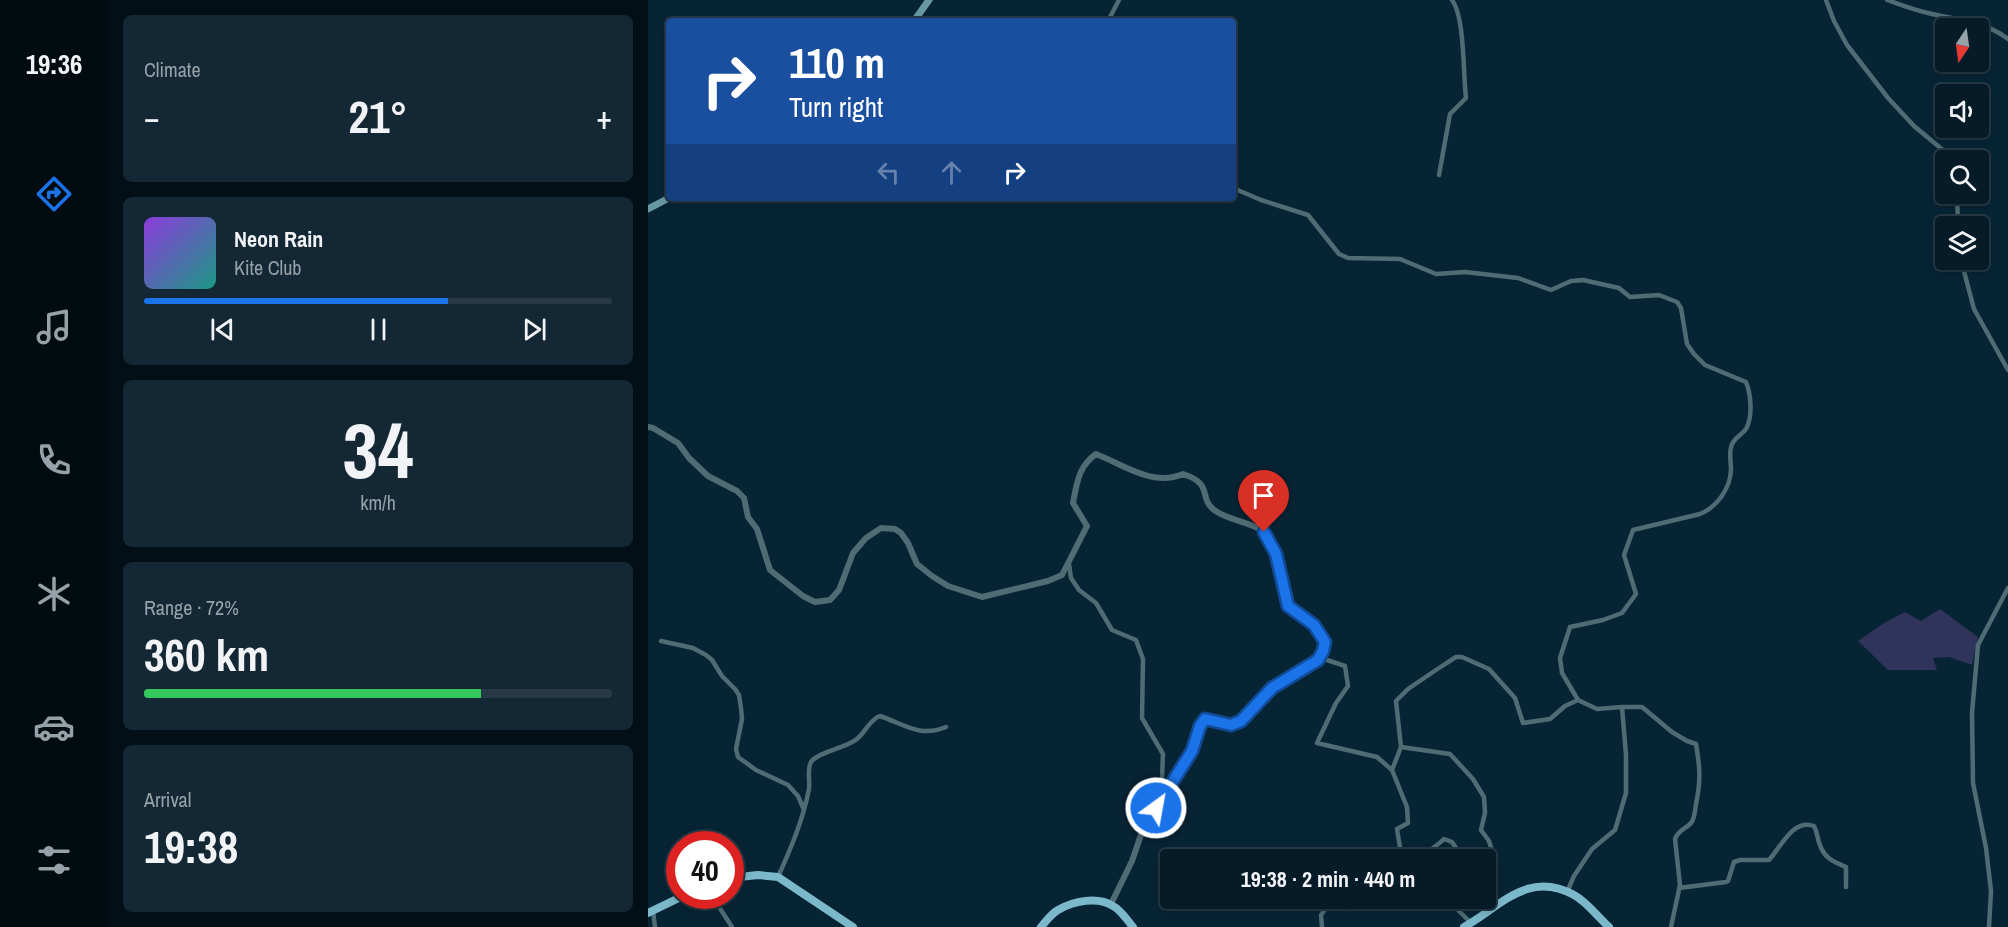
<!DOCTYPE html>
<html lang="en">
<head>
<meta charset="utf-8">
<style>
  :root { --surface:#051b28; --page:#132834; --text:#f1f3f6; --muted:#97a1a8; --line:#263945; --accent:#1a73e8 }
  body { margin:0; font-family:"Archivo Narrow",sans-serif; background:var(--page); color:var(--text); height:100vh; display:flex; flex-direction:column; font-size:22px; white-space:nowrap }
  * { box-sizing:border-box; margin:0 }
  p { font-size:20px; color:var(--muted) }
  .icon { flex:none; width:33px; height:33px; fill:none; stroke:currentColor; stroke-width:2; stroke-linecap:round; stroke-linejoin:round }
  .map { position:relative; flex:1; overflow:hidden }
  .side { display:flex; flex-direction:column; gap:15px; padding:15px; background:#030f16; width:540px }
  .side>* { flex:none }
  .banner { position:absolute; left:18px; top:18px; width:570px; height:183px; border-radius:6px; box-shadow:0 3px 9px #0003,0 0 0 2px var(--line); background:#1a4fa0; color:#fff; overflow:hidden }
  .needle { width:39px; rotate:193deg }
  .tools { position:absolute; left:1287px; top:18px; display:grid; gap:12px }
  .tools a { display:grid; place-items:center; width:54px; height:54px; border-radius:6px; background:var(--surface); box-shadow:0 3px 9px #0003,0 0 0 2px var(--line); font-size:30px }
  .speed { position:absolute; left:18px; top:831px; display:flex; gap:12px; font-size:30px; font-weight:700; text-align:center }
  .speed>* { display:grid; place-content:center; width:78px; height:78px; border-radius:50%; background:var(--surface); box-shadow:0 3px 9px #0003,0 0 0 2px var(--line); line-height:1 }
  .speed .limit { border:9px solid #d22; background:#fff; color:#111 }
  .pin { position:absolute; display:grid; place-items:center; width:51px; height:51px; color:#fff; margin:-62px -26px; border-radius:50% 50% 50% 0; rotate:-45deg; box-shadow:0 0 6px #0007 }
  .pin .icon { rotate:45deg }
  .me { position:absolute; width:66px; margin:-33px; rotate:32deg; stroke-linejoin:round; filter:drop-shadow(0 0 4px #0008) }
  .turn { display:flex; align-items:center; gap:21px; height:126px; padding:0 24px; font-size:27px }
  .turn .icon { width:78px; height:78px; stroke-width:2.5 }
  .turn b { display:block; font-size:42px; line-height:51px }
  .lanes { display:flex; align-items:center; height:57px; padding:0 24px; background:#0003; justify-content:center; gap:30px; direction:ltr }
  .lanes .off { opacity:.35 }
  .big { font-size:45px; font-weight:800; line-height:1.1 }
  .side .card { flex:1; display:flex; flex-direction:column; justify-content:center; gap:9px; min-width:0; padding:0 21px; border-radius:9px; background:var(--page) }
  .side .dial { align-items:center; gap:0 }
  .dial b { font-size:78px; line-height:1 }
  .song { display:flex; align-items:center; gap:18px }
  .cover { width:72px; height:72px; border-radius:9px; background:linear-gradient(135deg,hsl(270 70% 55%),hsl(170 70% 35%)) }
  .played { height:6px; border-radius:3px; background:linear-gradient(90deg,var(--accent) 65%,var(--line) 65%) }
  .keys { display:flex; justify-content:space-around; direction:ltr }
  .heat { display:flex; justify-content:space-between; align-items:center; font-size:33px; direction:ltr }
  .charge { height:9px; border-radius:4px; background:linear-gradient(90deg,#34c759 72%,var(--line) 0) }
  .trip { position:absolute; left:512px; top:849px; width:336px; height:60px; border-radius:6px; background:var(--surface); box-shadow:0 3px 9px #0003,0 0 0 2px var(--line); font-weight:800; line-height:60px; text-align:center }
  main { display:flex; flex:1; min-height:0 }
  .tabs { display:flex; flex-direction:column; width:108px; justify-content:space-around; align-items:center; background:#020b10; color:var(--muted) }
  .tabs .icon { width:42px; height:42px }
  .tabs .current { color:var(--accent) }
  .tabs b { font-size:27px; color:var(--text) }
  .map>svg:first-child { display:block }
  .green { fill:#30335a }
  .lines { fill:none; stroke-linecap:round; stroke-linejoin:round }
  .minor { stroke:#4f6c74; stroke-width:4.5 }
  .tertiary { stroke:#4f6c74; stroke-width:6 }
  .secondary { stroke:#6897a4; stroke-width:7 }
  .primary { stroke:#7bb8ca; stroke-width:8 }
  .route-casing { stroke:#114b97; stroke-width:15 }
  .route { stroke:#1a73e8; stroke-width:10 }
</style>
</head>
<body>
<main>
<nav class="tabs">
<b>19:36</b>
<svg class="icon current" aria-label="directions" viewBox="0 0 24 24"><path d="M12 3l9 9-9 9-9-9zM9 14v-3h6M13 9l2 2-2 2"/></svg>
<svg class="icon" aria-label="music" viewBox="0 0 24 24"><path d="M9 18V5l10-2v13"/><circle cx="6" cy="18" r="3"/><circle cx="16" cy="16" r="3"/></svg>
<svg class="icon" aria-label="phone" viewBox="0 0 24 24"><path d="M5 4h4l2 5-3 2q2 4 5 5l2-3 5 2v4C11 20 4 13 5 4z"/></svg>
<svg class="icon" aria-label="climate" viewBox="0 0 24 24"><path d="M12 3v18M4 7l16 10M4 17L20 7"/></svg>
<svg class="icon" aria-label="car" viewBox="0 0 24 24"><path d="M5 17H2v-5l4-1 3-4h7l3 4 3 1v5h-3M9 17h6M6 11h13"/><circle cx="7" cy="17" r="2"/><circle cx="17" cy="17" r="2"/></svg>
<svg class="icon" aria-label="filters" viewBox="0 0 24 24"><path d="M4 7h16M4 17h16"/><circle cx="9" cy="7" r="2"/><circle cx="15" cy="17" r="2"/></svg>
</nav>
<section class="side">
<div class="card"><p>Climate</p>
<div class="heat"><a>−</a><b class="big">21°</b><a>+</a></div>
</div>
<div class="card">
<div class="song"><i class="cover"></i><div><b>Neon Rain</b><p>Kite Club</p></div></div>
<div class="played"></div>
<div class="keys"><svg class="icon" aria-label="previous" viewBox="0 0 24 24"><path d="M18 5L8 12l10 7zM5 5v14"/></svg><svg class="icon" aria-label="pause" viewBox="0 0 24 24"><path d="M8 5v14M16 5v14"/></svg><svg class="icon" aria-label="next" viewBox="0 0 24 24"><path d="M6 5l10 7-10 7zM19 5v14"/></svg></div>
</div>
<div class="card dial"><b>34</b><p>km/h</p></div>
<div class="card"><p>Range · 72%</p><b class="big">360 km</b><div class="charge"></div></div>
<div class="card"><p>Arrival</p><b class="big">19:38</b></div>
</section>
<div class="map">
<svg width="1360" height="927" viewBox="0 0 1360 927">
  <rect width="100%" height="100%" fill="#072435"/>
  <path class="green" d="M1292,609L1330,637L1324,665L1301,657L1285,658L1289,670H1240L1210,641L1236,623L1257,612L1273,621Z"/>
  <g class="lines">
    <path class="minor" d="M1178,0L1186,21L1199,45L1240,98L1266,126L1307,160
      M1239,0C1253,5 1266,10 1280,13C1308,20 1337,21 1360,39
      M460,21L471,0
      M791,175L802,114L818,98C815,75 817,17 804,0
      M585,188L613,200L660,215L691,254L700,258L752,259L788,274L817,272L870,278L903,290L923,281L935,280L971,288L982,297L1011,295L1029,302L1033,308L1039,344L1046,354L1057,365L1098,382C1103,394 1105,417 1098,429C1093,436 1085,438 1083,447C1081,454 1083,462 1083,470C1082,489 1069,507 1052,514L985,530L976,555L988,594L974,613L955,620L922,627L912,658L914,673L930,700L949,709L974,707L978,755V793L967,830L944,849L926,876L919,892
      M1309,194L1310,226
      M1313,260L1326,309L1360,370
      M421,564L423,578L431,590L448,603L464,630L488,640L495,659L494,718L515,754L514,779L520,790
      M13,641L45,648L58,655L64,660L74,676L87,689L91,695L93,708L94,719L88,749L90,757L108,770L140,785L150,796L156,810
      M670,660H679L697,666L700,686L688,703L669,743L729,757L744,770
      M974,707H994L1024,732L1039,741L1048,744C1052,767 1053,781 1048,804C1047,810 1047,818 1043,823C1038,829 1030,830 1027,839L1032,885L1023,927
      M753,747L744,770L759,807L760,823L749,829L753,854L758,860
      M762,860L776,854
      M772,860C778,852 789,846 796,839L804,842L815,858H824L844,851L841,841L833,830L837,813L836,797L825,779L802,754L753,747L748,701L760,689L791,668L808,657H814L841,669L867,698L875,723L902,719L917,706L930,700
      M130,877C143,848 155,820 161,789C162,781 159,768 163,762C170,752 198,748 209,739C217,733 221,720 232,716C256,724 271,738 298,727
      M1031,888L1078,882L1080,881L1086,862L1092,860H1121C1133,847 1145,818 1166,826C1170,833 1169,839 1172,845C1176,858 1186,862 1198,867V887
      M64,896L84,927
      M798,898L823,923
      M5,911L7,927
      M674,927L673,915L678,908L700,909L714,898
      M1341,927L1343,891L1338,848L1325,783L1324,713L1330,645L1360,588"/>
    <path class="tertiary" d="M0,427L5,428L30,443L41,458L60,476L89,491L96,498L100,517L109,529L122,570L155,596L167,602L182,600L191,590L205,553L218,538L233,528L247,529L253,533L260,543L269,564L284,576L300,586L334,597L400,581L414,575L439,526L425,503C429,483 430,467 448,454C476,465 505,487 535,474C566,484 550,497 566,510C581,521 605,522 616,532C628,544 635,588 640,606L666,625L677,642L675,651L670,660L624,688L593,721L583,725L557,719L544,751L496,826L484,861L463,904"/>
    <path class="secondary" d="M266,21L281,0
      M0,209L21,198"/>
    <path class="primary" d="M82,878L110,875L130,877L205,927
      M0,913L35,896
      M393,927C398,921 403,914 410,910C425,901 450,896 465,906C473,910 479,920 485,927
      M816,927C853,906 880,870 926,895C939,902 950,917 961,927"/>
  </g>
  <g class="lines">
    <defs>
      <path id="route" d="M508,808L544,751L552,726L557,719L583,725L593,721L624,688L670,660L675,651L677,642L666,625L640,606L628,554L616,532"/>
    </defs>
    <use href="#route" class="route-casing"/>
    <use href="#route" class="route"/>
  </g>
</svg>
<div class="tools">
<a><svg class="needle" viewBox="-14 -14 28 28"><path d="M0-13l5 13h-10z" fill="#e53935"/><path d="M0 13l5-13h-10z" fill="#97a1a8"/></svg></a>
<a><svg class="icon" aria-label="sound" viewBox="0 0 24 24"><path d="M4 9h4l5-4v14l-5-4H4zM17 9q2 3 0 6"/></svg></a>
<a><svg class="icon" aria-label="search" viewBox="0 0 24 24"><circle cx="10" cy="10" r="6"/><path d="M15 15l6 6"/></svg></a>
<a><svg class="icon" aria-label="layers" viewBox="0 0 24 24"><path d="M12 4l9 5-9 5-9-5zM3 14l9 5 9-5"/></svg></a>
</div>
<div class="speed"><div class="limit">40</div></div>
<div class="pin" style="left:616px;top:532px;background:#d93025"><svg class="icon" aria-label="arrive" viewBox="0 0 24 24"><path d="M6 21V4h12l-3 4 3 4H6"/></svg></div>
<svg class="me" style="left:508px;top:808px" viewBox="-20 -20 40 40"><circle r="17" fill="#1a73e8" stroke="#fff" stroke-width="3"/><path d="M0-11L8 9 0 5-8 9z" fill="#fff"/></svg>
<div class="trip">19:38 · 2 min · 440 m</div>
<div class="banner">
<div class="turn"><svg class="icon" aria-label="right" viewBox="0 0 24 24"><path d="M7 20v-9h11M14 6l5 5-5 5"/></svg><div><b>110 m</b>Turn right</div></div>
<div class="lanes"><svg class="icon off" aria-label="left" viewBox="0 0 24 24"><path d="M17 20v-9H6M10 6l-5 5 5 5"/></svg><svg class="icon off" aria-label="ahead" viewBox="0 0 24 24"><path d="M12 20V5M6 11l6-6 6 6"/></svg><svg class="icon" aria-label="right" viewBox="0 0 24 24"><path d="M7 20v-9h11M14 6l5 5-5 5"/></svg></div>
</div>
</div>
</main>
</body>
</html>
